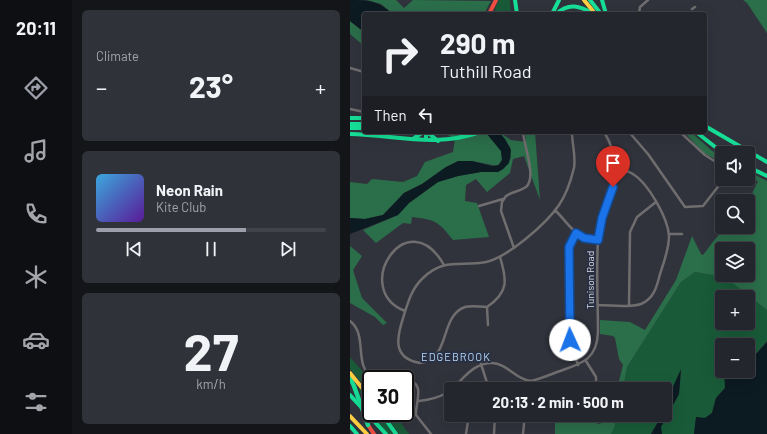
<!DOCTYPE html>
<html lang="en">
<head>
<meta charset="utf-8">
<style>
  :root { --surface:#24262d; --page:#303239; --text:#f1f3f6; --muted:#a3a5aa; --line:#414349; --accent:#9da0ab }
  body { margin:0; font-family:Barlow,sans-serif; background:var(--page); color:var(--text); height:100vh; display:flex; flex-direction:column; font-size:15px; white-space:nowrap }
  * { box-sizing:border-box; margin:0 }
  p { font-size:13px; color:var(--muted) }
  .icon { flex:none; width:22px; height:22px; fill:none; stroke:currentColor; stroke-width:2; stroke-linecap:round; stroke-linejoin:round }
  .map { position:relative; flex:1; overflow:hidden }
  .drawer { display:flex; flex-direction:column; gap:10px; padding:10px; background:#141519; width:278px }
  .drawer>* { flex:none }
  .guide { position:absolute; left:12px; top:12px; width:345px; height:122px; border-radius:4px; box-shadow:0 4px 16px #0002,0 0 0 1px var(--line); background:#24262d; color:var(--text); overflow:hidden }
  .tools { position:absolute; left:365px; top:146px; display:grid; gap:8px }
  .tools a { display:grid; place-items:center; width:40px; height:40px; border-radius:4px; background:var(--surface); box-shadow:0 4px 16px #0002,0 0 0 1px var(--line); font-size:20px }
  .speed { position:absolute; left:12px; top:370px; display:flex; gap:8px; font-size:20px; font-weight:700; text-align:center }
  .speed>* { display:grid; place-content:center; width:52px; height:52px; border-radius:50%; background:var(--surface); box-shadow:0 4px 16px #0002,0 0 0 1px var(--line); line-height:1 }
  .speed .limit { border:2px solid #111; border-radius:6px; background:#fff; color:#111 }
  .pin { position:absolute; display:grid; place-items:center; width:34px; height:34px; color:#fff; margin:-41px -17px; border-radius:50% 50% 50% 0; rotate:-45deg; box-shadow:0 0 4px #0007 }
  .pin .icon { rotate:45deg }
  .me { position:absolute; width:44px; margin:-22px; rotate:358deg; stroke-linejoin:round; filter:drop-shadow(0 0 3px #0008) }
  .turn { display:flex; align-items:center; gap:14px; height:84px; padding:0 12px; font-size:18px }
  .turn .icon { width:52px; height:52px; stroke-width:2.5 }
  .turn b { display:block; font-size:28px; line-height:34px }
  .then { display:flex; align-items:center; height:38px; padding:0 12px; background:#0003; gap:8px; font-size:15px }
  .big { font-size:30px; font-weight:700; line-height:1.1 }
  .drawer .tile { flex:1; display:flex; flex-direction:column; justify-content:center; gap:6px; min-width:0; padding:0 14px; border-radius:6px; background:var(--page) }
  .drawer .dial { align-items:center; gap:0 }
  .dial b { font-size:52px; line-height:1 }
  .song { display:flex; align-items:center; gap:12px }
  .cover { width:48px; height:48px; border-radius:6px; background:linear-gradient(135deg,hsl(200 70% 55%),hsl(270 70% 35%)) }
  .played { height:4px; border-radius:2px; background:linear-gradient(90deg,var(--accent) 65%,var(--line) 65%) }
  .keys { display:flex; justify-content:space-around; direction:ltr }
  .heat { display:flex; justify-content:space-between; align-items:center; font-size:22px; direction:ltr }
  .trip { position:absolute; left:94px; top:382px; width:228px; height:40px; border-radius:4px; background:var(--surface); box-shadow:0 4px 16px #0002,0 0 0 1px var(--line); font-weight:700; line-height:40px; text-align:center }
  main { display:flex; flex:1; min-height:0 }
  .dock { display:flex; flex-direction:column; width:72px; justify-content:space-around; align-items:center; background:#0e0f12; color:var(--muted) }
  .dock .icon { width:28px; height:28px }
  .dock .active { color:var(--accent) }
  .dock b { font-size:18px; color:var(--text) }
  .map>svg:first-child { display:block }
  .green { fill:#195b39; fill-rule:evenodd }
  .forest { fill:#2b6e4a; fill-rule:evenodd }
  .water { fill:#0c1a22 }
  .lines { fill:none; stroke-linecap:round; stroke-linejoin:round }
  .street { stroke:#706d6f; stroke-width:2.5 }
  .fast { stroke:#16e098; stroke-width:4 }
  .slow { stroke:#ffcf43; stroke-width:4 }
  .jam { stroke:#f24e42; stroke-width:4 }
  .fast-bridge { stroke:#16e098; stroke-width:4.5 }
  .route-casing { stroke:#114b97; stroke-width:10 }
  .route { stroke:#1a73e8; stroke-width:7 }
  .labels { text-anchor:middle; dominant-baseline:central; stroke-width:4; stroke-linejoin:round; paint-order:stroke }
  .street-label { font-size:10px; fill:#d7dbe7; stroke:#2a3042 }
  .neighbourhood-label { font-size:11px; letter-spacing:1px; fill:#b1d5f6; stroke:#2a3042 }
</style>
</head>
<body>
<main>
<nav class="dock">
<b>20:11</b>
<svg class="icon active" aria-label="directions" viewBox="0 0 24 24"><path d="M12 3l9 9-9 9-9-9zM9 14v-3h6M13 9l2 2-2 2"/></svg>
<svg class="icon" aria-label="music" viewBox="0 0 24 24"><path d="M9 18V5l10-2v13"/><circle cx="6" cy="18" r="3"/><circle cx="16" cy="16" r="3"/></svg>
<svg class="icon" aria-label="phone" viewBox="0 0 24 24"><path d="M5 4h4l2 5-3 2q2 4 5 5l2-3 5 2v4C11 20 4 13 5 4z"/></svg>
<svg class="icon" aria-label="climate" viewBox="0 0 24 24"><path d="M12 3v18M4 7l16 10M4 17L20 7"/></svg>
<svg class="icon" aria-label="car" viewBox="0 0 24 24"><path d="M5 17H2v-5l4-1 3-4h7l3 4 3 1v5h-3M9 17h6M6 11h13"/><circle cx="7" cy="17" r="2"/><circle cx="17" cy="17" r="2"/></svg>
<svg class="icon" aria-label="filters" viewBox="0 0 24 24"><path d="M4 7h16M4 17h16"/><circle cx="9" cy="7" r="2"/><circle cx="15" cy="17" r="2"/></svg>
</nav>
<section class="drawer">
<div class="tile"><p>Climate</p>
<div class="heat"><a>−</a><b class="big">23°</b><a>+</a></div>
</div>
<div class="tile">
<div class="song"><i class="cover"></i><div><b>Neon Rain</b><p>Kite Club</p></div></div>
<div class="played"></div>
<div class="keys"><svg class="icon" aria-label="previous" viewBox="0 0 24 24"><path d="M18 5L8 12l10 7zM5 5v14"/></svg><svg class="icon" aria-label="pause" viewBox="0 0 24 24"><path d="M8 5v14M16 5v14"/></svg><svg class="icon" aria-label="next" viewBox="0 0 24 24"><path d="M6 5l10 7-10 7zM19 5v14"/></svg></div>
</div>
<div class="tile dial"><b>27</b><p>km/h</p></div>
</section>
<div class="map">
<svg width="417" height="434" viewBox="0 0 417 434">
  <rect width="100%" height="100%" fill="#30333c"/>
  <path class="green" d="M149,0H160L161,14H146L145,8Z
    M345,272L375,277L417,310V341L398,363V345H372V371H389L384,376L375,371V388L366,398L362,413L355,418L346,417L344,434H312L310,427L329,394L331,371L317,401L315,400V389H273L277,367L331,282ZM372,297H398V323H372Z
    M0,357L21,381V394L0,369Z
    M8,385L21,402V413H29L43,434H38L15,408Z
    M34,413H44L59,434H49Z
    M267,415H312L301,434H261Z"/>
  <path class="forest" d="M17,0H46L54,8L63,0L141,1L134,14H43L31,4Z
    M393,0H417V33L397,3Z
    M0,21L14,32V46L0,34Z
    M90,132H135V135L137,134L151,151L152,160L147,166L122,161L96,167L72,184L54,193L33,215L15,219L0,218V182L17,184L22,179L53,182L67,176L75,162L103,152L105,138Z
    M149,132L161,140L176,142L175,132H185L190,200L174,156L163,159L160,173L137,192L126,179L116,185L115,201L127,203L139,237L103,240C88,221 86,220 62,217L61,224L53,223L26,243L13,230L48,215L59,203L88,182L108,176L131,172H148L153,169L161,158L160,147Z
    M334,132H341L361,150L372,157V163L354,153Z
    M398,171L417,181V310L375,277L345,272L331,282L277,367L273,389H267L273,365L269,359L265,338L263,336L250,334V320L280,322L295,330L326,280L342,236L351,254L353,255C370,234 369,227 398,227V202L408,181L398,179ZM372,249H398V275H372Z
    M0,246L12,256L3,270L12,298L37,323L33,325L25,317L0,303Z
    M205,415H234L248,424L260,421L261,415H267L264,428L261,434H205Z"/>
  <path class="water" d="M0,0C20,0 28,1 43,14H14V32L0,21Z
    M135,132H149L155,139L161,150L159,163L153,169L148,172H131L108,176L88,182L59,203L48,215L0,234V218L15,219L33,215L54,193L72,184L96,167L108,161H122L142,166L149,165L152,160L151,151L137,134L134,135Z
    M417,342V434H344L346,417L355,418L362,413L366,398L375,388L374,371L384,376L389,371H398V363Z
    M331,369L329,394L311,427L312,434H301L312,415H315V400H317Z"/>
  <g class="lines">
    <path class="street" d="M342,9L345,7
      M289,14L290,7L298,0
      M0,68L14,72
      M0,109L14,112
      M279,132L298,154L335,207L353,206L374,179
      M330,132L355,155L372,166
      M394,179L404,181
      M129,206L153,199
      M205,210C221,226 223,237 248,240
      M226,233L219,251L220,335L221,345L228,365
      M319,234H332
      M164,248L151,211L152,202L156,196C162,192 170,191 176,187C187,178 174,146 173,132
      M150,257C157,280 159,292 137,307C130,307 122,305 115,307C89,316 101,360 70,363C41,358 47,336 54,315C58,302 62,288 73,278C95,257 111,267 136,262C158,257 196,224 209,205C216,195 221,180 224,168C226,156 222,144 222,132
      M248,305C261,305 279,308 291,304C304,299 307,286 310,274C314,262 319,249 319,236C318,218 298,183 283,174C277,170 271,170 265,169
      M279,305L280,232L287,217L306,202
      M137,307L138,325
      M55,311C0,290 57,200 94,265
      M0,321C19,336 2,366 24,379
      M236,361L246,377V389
      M131,364L139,389
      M55,380C77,381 65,403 66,415L81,434
      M177,389V381
      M69,401C78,400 88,398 96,393C112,383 120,363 142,363C157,363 166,380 181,381C190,379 199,375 207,372C230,364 247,361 248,332C248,302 246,271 248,241C250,200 280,173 254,132
      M116,434L119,415
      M144,434L145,415
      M173,434L175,415"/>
    <path class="fast" d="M165,0L167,14
      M240,0L251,14
      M252,0L256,14
      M202,14L209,0
      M206,14C219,2 230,6 244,14
      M0,118H14
      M0,124H14
      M355,126L417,162
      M0,128H14
      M76,132V140
      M77,132L88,141
      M346,132L373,153
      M0,134C45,135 86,148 130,132
      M63,139L73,132
      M398,167L417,176
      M0,378L4,386
      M0,395L36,434
      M31,413L46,434
      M0,426L7,434"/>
    <path class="slow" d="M234,0L243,11
      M0,373L21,399
      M0,416L17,434"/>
    <path class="jam" d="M139,14L146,0
      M18,425L24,434"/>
    <path class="fast-bridge" d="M4,386L18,425"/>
  </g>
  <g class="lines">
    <defs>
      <path id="route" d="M220,340L219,247L226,233L234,238L248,240L252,218L263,187"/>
    </defs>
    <use href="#route" class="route-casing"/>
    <use href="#route" class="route"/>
  </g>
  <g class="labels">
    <g class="street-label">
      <text transform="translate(240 280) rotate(-90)">Tunison Road</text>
    </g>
    <g class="neighbourhood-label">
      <text x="106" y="356">EDGEBROOK</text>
    </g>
  </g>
</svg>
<div class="tools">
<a><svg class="icon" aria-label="sound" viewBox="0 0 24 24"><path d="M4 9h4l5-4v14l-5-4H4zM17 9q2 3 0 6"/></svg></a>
<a><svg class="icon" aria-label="search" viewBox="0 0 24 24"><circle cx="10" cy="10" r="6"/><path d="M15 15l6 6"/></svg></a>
<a><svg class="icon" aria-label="layers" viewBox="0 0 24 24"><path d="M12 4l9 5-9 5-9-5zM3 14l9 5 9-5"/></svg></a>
<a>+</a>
<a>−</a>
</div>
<div class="speed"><div class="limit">30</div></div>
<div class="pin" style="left:263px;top:187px;background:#d93025"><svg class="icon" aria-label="arrive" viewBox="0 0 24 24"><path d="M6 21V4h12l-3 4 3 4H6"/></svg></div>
<svg class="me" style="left:220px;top:340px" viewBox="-20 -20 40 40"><circle r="19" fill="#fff"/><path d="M0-13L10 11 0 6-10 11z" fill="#1a73e8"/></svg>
<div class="trip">20:13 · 2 min · 500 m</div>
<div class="guide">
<div class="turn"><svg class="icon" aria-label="right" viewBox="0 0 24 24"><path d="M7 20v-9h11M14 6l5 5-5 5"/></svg><div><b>290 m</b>Tuthill Road</div></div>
<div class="then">Then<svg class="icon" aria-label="left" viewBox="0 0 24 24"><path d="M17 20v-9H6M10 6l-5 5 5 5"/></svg></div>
</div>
</div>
</main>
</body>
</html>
